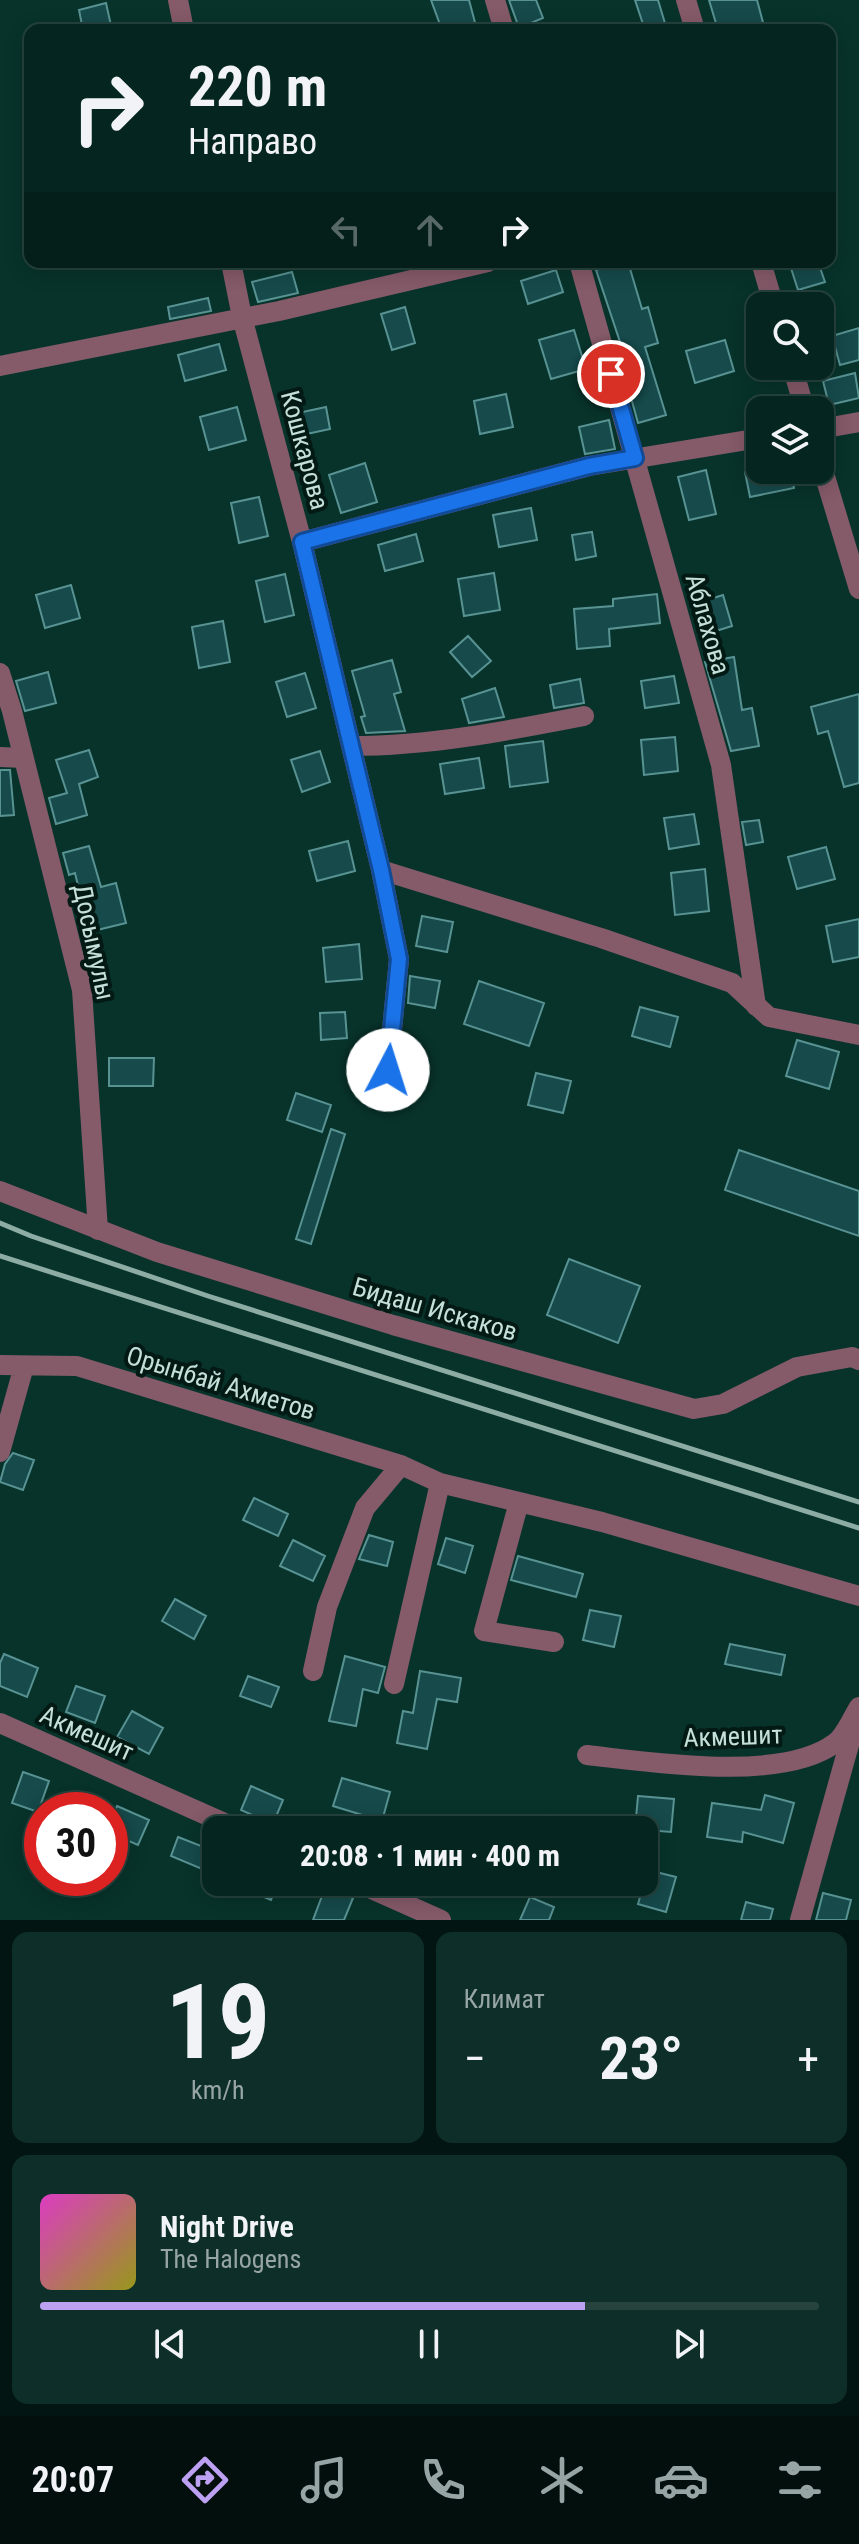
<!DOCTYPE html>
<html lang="ru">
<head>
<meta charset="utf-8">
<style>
  :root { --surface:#052620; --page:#0e2e29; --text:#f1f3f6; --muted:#97a5a5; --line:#26433e; --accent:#bca0f2 }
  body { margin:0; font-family:"Roboto Condensed",sans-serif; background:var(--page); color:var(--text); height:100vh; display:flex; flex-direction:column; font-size:30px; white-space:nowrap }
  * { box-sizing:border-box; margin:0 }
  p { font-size:26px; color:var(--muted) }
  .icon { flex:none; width:44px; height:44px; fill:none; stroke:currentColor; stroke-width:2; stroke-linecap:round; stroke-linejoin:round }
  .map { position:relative; height:1920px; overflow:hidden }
  .side { display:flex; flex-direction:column; gap:12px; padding:12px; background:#031512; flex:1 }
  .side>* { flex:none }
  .top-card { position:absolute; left:24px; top:24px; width:812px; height:244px; border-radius:16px; box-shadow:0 4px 20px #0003,0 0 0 2px var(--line); background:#052620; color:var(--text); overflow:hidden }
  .fabs { position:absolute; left:746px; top:292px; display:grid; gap:16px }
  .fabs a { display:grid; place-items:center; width:88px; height:88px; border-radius:16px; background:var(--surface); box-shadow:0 4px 20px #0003,0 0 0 2px var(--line); font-size:40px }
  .speed { position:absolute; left:24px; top:1792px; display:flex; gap:16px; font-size:40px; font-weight:700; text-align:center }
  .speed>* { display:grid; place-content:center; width:104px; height:104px; border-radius:50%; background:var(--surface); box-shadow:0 4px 20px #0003,0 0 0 2px var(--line); line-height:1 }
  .speed .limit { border:12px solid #d22; background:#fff; color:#111 }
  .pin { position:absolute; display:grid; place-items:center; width:68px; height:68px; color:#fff; margin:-34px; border:4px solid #fff; border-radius:50%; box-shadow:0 2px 8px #0007 }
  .me { position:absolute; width:88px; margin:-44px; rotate:5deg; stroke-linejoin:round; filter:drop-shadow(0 0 6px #0008) }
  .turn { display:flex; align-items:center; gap:28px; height:168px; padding:0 32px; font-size:36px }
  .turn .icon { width:104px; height:104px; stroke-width:2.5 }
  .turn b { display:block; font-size:56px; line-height:68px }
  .lanes { display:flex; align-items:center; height:76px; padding:0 32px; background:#0003; justify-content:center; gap:40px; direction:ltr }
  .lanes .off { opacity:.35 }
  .big { font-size:60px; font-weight:700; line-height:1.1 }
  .side .card { flex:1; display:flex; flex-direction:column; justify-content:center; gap:12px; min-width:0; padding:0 28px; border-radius:16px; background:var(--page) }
  .side .dial { align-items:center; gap:0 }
  .dial b { font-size:104px; line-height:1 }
  .song { display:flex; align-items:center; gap:24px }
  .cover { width:96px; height:96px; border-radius:12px; background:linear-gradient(135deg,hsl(310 70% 55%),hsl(60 70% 35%)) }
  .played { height:8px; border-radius:4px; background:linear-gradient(90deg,var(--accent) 70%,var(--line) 70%) }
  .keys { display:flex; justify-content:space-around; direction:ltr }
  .heat { display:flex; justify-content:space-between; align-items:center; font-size:44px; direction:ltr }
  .side .tiles { flex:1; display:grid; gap:12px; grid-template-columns:1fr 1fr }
  .card:last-child { grid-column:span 2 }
  .trip { position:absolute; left:202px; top:1816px; width:456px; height:80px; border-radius:16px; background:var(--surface); box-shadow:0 4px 20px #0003,0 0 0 2px var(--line); font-weight:700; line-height:80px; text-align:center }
  .tabs { display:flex; height:128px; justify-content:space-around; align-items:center; background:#020f0d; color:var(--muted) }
  .tabs .icon { width:56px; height:56px }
  .tabs .on { color:var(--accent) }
  .tabs b { font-size:36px; color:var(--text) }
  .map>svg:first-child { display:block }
  .building { fill:#164a4b; stroke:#589293; stroke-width:2 }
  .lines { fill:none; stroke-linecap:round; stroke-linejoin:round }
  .minor { stroke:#855a69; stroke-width:20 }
  .rail { stroke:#8caca4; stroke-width:5 }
  .route-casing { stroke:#114b97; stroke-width:20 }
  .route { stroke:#1a73e8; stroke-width:14 }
  .labels { text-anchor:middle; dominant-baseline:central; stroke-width:8; stroke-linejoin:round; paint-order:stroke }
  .street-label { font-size:26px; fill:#c5e0d8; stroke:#031914 }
</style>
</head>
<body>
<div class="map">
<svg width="859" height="1920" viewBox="0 0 859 1920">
  <rect width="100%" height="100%" fill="#07332b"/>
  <path class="building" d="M431,0H469L477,30H442Z
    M509,0H536L543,18L519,28Z
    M635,0H658L667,30H645Z
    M709,0H757L765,30H718Z
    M106,3L112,30H83L79,10Z
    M620,262H628L642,309L648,307L658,343L645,347L666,415L638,423L622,365L627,363L596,270Z
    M789,262H818L825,282L798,290Z
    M556,270L563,292L528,304L521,281Z
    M292,272L298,293L258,302L252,282Z
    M208,298L211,311L170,319L168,307Z
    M405,307L415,343L392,350L381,314Z
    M859,328V360L840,365L832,336Z
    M574,330L586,369L551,379L539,340Z
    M725,340L734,371L695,383L686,351Z
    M219,344L226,370L185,381L178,355Z
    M855,373L859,398L829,405L823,381Z
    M506,394L513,427L480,434L474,401Z
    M237,407L246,440L209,450L200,417Z
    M326,407L330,429L302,435L298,413Z
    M609,420L615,449L585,454L579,427Z
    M365,463L377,502L341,513L329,475Z
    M706,470L716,514L689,520L678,477Z
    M755,470H791L794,488L750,497L745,472Z
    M259,497L268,536L239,543L231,503Z
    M531,508L537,540L499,547L493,515Z
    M592,532L596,556L576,560L572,535Z
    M416,534L423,561L385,571L378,545Z
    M494,573L500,610L464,616L458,579Z
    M285,574L294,615L265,622L256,581Z
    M71,585L80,618L45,628L36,595Z
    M657,594L660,623L609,629L610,646L577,649L574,609L613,606V599Z
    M723,595L732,626L703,635L694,604Z
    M223,621L230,662L199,668L192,627Z
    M468,636L491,661L472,677L450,652Z
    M734,657L742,710L752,708L759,746L731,751L705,662Z
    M392,660L401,692L394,694L405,731L366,733L361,717L365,716L352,671Z
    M48,672L56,703L25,711L16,681Z
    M305,673L316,708L287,717L276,682Z
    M674,676L679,703L645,708L641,681Z
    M580,679L584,703L554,708L550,685Z
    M495,688L504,717L469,723L462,699Z
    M859,694V783L844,787L828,731L818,734L811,707Z
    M675,737L678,771L644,775L641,740Z
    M543,741L548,782L510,787L505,746Z
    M89,750L98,777L79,784L87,815L56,824L49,798L67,793L56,760Z
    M320,751L330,782L302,792L291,760Z
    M479,758L484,788L445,794L440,764Z
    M0,770H10L14,815L0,816Z
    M694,814L699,844L669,849L664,818Z
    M759,820L763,842L746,845L742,822Z
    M348,841L355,871L317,881L309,851Z
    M89,846L101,887L116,883L126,923L89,932L75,873L69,875L63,853Z
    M826,847L835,879L797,889L788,857Z
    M705,869L709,911L675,915L671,873Z
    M422,916L453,922L447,952L416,946Z
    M859,919V957L833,962L826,926Z
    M359,944L362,979L326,982L323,948Z
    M410,976L440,981L435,1008L408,1003Z
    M479,981L544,1003L529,1046L464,1024Z
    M640,1007L678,1017L670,1047L632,1036Z
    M345,1012L347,1038L321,1040L320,1013Z
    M797,1040L839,1052L829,1089L786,1076Z
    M109,1058H154L153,1086H109Z
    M536,1073L571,1081L563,1113L528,1105Z
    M296,1093L331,1105L322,1132L287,1120Z
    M331,1129L345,1134L311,1244L296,1239Z
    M739,1150L859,1191V1236L725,1190Z
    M569,1259L640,1286L618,1343L547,1315Z
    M13,1453L34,1460L23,1490L0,1482L5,1464Z
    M254,1498L288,1514L278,1536L243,1520Z
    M369,1535L393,1542L387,1566L359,1559Z
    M446,1538L473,1546L465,1573L438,1564Z
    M293,1540L325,1556L313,1581L280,1566Z
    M518,1556L583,1574L576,1597L511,1580Z
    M175,1599L206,1616L194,1639L162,1621Z
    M590,1610L621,1616L614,1647L583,1640Z
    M730,1644L785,1655L781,1675L725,1664Z
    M4,1654L38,1668L27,1697L0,1686V1663Z
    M345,1656L385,1667L378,1693L363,1689L356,1726L329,1721Z
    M420,1671L461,1678L457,1702L437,1699L427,1749L397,1743L403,1711L413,1713Z
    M248,1676L279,1687L271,1707L240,1696Z
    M76,1686L105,1696L95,1723L66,1712Z
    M132,1711L163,1728L149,1754L117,1737Z
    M23,1772L49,1781L38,1812L12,1803Z
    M342,1778L390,1792L382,1821L333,1806Z
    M251,1786L283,1800L273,1824L241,1810Z
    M765,1795L794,1803L783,1843L743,1832L742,1842L707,1837L712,1803L761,1810Z
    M638,1796L674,1799L671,1832L635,1829Z
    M117,1806L149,1820L138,1845L110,1833V1824Z
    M551,1815L593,1826L592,1830H547Z
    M178,1837L209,1849L202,1869L171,1856Z
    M648,1870L676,1877L666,1912L638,1904Z
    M228,1882H278L271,1900Z
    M440,1882H481L478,1896L440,1887Z
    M325,1888L353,1898L344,1920H313Z
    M823,1893L851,1900L846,1920H816Z
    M530,1897L554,1907L549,1920H520Z
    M746,1902L773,1909L770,1920H741Z"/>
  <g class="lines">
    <path class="minor" d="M178,0L184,30
      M495,0L504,30
      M686,0L695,30
      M231,262L242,317L302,542L381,870L399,959L388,1070
      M579,262L721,765L756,1006
      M761,262L774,306
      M0,366L279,311L488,262
      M792,366L805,410
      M820,429L859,422
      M820,460L859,589
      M302,542L589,466L760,438
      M0,673L12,711L82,990L98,1230
      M351,746C430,746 507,731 584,716
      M0,757L24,758
      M381,870L601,938L732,983L769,1017L859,1035
      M0,1191L157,1252L393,1325L694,1409L723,1404L797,1367L852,1357L859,1360
      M0,1365L77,1366L401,1465L440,1483L602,1522L859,1596
      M0,1452L24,1366
      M519,1502L484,1631L554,1642
      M313,1671L327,1607L365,1508L401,1465
      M394,1684L440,1483
      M0,1723L240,1830
      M587,1755C651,1762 782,1783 835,1743C845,1736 852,1718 859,1707
      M356,1882L441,1920
      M800,1920L854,1727"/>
    <path class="rail" d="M0,1223L31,1236L208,1296L859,1502
      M0,1256L859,1528"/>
  </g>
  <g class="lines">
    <defs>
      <path id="route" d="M388,1070L399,959L381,870L302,542L589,466L635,458L611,374"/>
    </defs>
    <use href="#route" class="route-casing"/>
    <use href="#route" class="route"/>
  </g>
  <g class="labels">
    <g class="street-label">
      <text transform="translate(305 450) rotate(75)">Кошкарова</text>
      <text transform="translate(708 624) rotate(74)">Аблахова</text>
      <text transform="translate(94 942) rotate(78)">Досымулы</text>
      <text transform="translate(435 1309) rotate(16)">Бидаш Искаков</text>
      <text transform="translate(221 1383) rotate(17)">Орынбай Ахметов</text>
      <text transform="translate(87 1733) rotate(24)">Акмешит</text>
      <text transform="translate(733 1736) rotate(-2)">Акмешит</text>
    </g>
  </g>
</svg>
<div class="fabs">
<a><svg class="icon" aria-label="search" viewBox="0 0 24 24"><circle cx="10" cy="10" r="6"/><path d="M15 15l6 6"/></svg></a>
<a><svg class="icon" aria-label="layers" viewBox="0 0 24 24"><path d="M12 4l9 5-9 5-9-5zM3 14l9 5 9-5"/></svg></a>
</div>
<div class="speed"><div class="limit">30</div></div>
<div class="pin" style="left:611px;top:374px;background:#d93025"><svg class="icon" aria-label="arrive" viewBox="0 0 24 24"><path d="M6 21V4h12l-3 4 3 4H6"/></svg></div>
<svg class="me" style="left:388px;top:1070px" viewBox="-20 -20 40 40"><circle r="19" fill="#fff"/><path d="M0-13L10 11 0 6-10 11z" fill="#1a73e8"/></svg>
<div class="trip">20:08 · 1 мин · 400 m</div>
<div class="top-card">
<div class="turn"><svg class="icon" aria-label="right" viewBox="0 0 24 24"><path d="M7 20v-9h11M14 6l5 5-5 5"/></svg><div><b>220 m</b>Направо</div></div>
<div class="lanes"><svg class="icon off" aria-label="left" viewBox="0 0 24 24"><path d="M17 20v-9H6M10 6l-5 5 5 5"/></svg><svg class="icon off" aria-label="ahead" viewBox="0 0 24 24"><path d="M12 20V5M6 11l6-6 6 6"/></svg><svg class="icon" aria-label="right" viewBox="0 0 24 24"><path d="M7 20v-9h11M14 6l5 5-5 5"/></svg></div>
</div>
</div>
<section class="side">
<div class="tiles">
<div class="card dial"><b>19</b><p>km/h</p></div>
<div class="card"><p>Климат</p>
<div class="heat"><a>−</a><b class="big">23°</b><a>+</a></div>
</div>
<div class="card">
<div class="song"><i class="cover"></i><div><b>Night Drive</b><p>The Halogens</p></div></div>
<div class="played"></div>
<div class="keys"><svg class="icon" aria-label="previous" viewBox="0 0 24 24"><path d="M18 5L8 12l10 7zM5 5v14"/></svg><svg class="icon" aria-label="pause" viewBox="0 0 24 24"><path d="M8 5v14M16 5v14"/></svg><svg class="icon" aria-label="next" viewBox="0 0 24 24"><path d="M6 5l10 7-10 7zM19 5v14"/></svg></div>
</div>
</div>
</section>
<nav class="tabs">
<b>20:07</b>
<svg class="icon on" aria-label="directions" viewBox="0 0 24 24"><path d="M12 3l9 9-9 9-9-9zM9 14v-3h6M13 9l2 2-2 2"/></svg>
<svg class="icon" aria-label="music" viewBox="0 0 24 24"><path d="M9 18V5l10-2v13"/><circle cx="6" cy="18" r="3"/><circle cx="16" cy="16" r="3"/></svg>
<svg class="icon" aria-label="phone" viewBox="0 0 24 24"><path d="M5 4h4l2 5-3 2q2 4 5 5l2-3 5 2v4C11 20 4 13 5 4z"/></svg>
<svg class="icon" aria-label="climate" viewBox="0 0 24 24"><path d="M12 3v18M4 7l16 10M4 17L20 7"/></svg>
<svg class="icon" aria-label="car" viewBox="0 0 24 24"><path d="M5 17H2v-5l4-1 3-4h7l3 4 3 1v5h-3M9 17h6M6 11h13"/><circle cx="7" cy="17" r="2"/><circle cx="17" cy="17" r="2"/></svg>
<svg class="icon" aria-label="filters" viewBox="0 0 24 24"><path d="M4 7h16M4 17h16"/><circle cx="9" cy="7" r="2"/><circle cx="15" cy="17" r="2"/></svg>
</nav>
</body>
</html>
